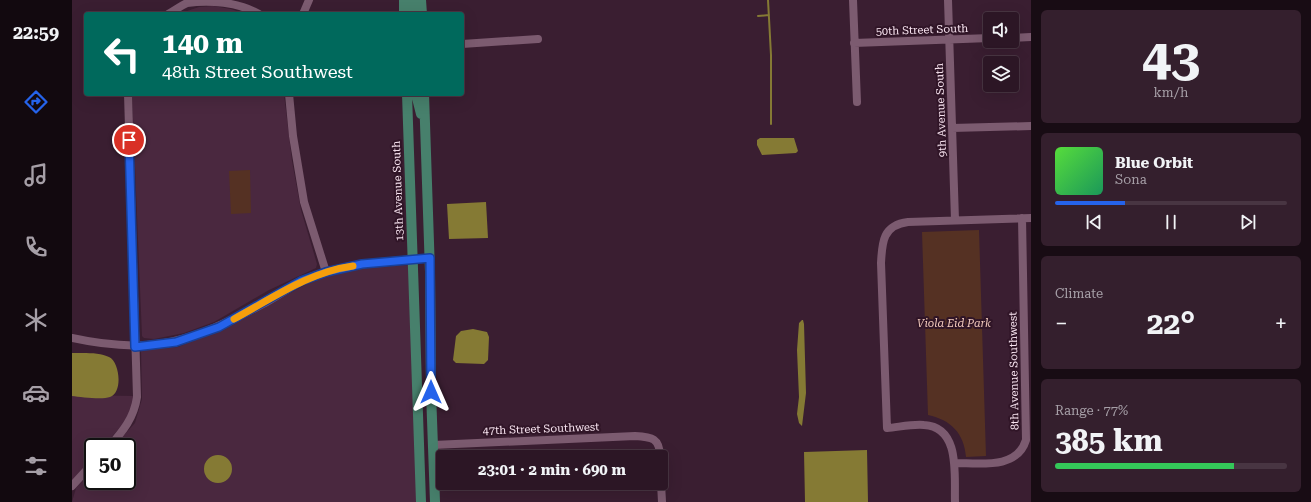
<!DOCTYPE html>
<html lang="en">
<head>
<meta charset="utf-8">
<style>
  :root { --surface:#2c1625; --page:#341f2d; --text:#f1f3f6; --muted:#a69fa7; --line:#483542; --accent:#2563eb }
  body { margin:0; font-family:"Roboto Serif",serif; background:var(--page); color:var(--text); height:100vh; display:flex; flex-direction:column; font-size:15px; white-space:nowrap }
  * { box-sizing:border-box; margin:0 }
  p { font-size:13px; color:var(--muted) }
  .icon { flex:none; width:22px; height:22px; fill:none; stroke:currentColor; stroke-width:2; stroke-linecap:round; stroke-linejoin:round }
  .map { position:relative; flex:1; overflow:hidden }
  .panel { display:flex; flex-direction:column; gap:10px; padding:10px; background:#180c14; width:280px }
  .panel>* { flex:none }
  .hud { position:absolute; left:12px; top:12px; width:380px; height:84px; border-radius:4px; box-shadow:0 4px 16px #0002,0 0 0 1px var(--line); background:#00695c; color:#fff; overflow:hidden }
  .buttons { position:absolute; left:911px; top:12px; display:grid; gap:8px }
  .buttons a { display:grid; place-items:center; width:36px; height:36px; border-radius:4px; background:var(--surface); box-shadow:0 4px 16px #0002,0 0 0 1px var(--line); font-size:20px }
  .speed { position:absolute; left:12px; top:438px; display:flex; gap:8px; font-size:20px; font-weight:700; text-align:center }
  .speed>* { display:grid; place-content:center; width:52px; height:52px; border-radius:50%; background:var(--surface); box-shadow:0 4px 16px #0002,0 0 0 1px var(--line); line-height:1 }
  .speed .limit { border:2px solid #111; border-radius:6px; background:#fff; color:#111 }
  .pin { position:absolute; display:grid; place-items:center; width:34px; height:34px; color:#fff; margin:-17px; border:2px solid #fff; border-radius:50%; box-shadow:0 1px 4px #0007 }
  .me { position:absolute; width:44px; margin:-22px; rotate:0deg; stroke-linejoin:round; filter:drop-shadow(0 0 3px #0008) }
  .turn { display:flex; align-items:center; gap:14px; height:84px; padding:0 12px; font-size:18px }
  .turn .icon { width:52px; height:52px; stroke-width:2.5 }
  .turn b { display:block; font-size:28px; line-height:34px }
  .big { font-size:30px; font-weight:700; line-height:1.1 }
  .panel .widget { flex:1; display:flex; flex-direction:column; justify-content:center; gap:6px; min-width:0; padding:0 14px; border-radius:6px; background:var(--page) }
  .panel .dial { align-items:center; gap:0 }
  .dial b { font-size:52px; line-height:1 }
  .song { display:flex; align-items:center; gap:12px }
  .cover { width:48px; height:48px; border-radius:6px; background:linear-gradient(135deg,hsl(110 70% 55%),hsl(150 70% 35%)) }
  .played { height:4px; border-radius:2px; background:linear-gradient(90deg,var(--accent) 30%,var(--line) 30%) }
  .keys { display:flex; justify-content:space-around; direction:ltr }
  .heat { display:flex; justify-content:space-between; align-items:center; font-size:22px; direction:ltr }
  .charge { height:6px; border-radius:3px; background:linear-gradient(90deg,#34c759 77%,var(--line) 0) }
  .trip { position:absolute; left:364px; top:450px; width:232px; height:40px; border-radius:4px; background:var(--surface); box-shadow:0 4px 16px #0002,0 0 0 1px var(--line); font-weight:700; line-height:40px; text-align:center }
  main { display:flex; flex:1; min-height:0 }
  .tab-bar { display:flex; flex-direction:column; width:72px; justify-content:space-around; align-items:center; background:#12090f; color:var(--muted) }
  .tab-bar .icon { width:28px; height:28px }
  .tab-bar .selected { color:var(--accent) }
  .tab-bar b { font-size:18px; color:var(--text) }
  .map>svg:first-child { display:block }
  .built { fill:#4a283f }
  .green { fill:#553123 }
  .water { fill:#857a34 }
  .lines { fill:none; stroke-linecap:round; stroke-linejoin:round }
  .stream { stroke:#857a34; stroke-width:2 }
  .minor { stroke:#7c5b70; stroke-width:8 }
  .major { stroke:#47806c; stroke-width:10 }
  .route-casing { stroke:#184099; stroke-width:10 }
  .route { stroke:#2563eb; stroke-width:7 }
  .slow { stroke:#f59e0b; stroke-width:7 }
  .labels { text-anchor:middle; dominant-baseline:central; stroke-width:4; stroke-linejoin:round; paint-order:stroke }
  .street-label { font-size:11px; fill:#f9e5f1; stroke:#301527 }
  .park-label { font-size:11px; font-style:italic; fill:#f3cbbd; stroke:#301527 }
</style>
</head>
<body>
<main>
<nav class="tab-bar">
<b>22:59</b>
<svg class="icon selected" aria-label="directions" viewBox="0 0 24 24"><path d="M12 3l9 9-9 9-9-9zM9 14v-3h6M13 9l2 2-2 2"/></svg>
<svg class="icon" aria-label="music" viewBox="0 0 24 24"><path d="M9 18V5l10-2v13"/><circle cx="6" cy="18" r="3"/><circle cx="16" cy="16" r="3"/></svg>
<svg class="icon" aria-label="phone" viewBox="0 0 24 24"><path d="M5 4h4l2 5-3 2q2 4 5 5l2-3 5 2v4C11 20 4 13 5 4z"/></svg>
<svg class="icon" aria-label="climate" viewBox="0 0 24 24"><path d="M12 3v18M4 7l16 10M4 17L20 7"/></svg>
<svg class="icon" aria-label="car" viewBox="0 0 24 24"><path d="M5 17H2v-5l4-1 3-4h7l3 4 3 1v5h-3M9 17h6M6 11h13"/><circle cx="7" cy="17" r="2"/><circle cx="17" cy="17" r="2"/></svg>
<svg class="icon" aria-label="filters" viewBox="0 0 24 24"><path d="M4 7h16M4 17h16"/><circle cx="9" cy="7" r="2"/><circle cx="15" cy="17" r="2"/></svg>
</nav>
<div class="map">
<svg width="959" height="502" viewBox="0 0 959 502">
  <rect width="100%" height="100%" fill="#3a1e31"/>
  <path class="built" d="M141,6L159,9L173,14H106L127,7Z
    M60,94H212L220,161L229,210L245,264L244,268L197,290L142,322L112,333L82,339L72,338L70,336Z
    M337,265L345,502H0L4,488L21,469V481H55V447H41L63,423L70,399L69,349L106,347L153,327L250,276L289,268Z
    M0,395L63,396L58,416L31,447H21V459L0,483Z"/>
  <path class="green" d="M178,170L179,213L159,214L157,171Z
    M907,230L914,456L894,457C892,433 879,420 856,415L850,232Z"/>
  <path class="water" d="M688,138H722L726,151L724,153L690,155L685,145V140Z
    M414,202L416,238L377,239L375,204Z
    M730,320H731L732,324L734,393L730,426L727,423L725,414L727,397L725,350L727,323Z
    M401,329L415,332L417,337L416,360L412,364L384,363L381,360L384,336L389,331Z
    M0,353C11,353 28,352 37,357C48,362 51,393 38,397C30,400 9,397 0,396Z
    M795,450L796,502H733L732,452Z
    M132 469a14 14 0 1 1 28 0a14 14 0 1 1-28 0Z"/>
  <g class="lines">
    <path class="stream" d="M696,0L699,55V124
      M686,16L697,15"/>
    <path class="minor" d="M781,0L785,102
      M876,0L883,220
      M96,14C102,11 108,6 115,3C138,0 166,2 187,14
      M231,14L237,0
      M940,38L959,37
      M782,43L918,38
      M390,44L466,39
      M217,94L221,136L232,202L254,272
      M880,128L959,126
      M0,338C81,356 120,341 191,304C208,295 223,283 241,276C278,263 319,261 358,258
      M361,445L563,436C580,437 588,438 588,457
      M37,447C51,431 62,418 65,397L56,94
      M882,463C907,463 945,470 954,440L950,218
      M589,483L590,502
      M0,486L21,463
      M883,502C882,476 889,427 852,425C840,424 827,427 815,428L809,263C810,242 811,225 836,222L959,218"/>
    <path class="major" d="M332,0V14
      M340,0V14
      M349,0L350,14
      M335,94L349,502
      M344,94L349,114
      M352,94L358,272L359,392L363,502"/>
  </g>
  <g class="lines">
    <defs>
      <path id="route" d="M57,140L63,347L104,342L147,327L229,281L254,272L290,264L358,258L359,392"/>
    </defs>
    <use href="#route" class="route-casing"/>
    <use href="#route" class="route"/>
    <path class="slow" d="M162,319C201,298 237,272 281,266"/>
  </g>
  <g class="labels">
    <g class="street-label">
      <text transform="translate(850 30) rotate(-2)">50th Street South</text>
      <text transform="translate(869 110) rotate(-92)">9th Avenue South</text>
      <text transform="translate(326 191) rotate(-92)">13th Avenue South</text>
      <text transform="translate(942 371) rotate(-91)">8th Avenue Southwest</text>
      <text transform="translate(469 429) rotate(-2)">47th Street Southwest</text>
    </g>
    <g class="park-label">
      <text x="882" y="323">Viola Eid Park</text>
    </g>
  </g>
</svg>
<div class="buttons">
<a><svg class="icon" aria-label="sound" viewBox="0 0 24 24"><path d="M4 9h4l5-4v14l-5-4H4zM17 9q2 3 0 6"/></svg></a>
<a><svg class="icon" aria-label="layers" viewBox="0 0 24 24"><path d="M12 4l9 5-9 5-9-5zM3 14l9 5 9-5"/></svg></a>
</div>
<div class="speed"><div class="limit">50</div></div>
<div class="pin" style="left:57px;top:140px;background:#d93025"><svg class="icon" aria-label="arrive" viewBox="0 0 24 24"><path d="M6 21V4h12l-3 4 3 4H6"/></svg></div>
<svg class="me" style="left:359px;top:392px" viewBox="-20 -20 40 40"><path d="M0-17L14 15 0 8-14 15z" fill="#2563eb" stroke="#fff" stroke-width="4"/></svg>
<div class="trip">23:01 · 2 min · 690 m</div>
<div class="hud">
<div class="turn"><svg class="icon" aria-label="left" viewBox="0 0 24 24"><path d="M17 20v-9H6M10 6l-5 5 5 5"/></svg><div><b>140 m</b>48th Street Southwest</div></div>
</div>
</div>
<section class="panel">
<div class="widget dial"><b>43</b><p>km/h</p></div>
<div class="widget">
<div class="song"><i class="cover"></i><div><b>Blue Orbit</b><p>Sona</p></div></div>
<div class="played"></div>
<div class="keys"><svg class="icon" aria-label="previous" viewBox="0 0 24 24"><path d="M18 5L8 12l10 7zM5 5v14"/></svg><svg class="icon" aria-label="pause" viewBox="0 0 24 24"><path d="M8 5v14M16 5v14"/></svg><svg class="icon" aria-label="next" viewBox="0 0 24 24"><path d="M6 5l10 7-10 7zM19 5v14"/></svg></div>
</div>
<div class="widget"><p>Climate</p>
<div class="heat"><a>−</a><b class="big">22°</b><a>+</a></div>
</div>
<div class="widget"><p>Range · 77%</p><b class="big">385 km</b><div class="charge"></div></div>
</section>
</main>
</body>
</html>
